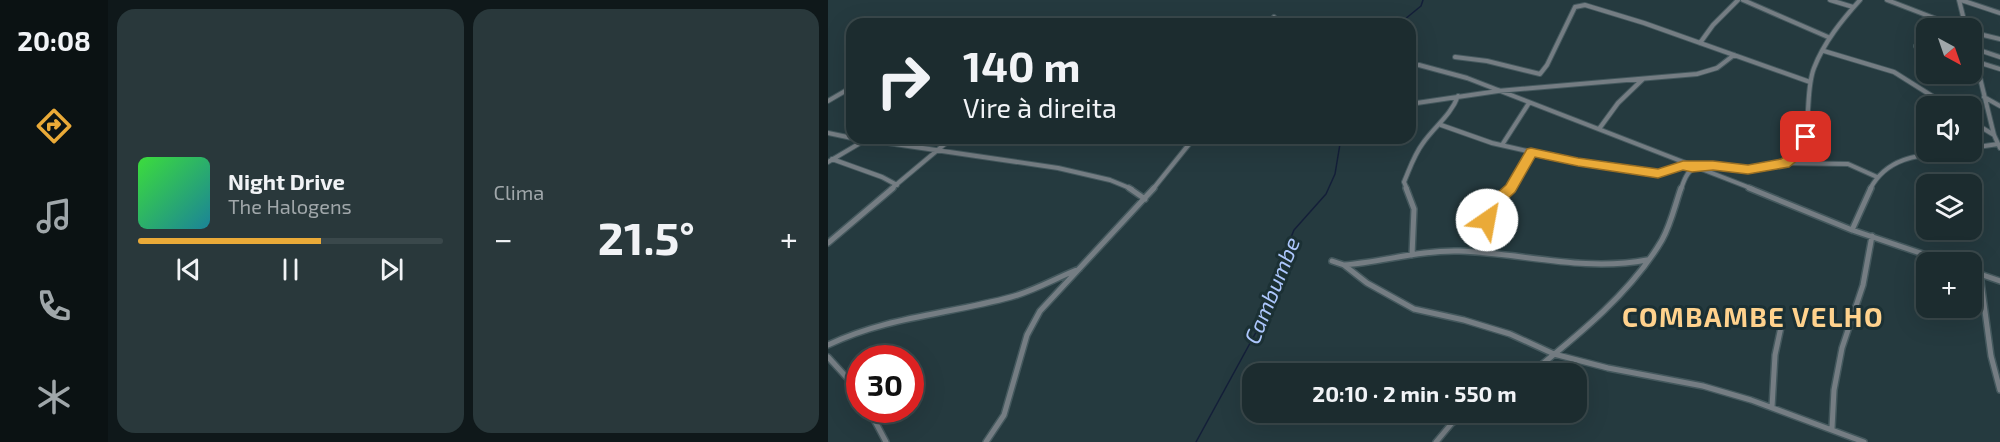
<!DOCTYPE html>
<html lang="pt">
<head>
<meta charset="utf-8">
<style>
  :root { --surface:#1c2c2f; --page:#29383b; --text:#f1f3f6; --muted:#a0a7aa; --line:#3a484b; --accent:#eaaa38 }
  body { margin:0; font-family:"Exo 2",sans-serif; background:var(--page); color:var(--text); height:100vh; display:flex; flex-direction:column; font-size:22px; white-space:nowrap }
  * { box-sizing:border-box; margin:0 }
  p { font-size:20px; color:var(--muted) }
  .icon { flex:none; width:33px; height:33px; fill:none; stroke:currentColor; stroke-width:2; stroke-linecap:round; stroke-linejoin:round }
  .map { position:relative; flex:1; overflow:hidden }
  .drawer { display:flex; flex-direction:column; gap:9px; padding:9px; background:#0f181a; width:720px }
  .drawer>* { flex:none }
  .top-card { position:absolute; left:18px; top:18px; width:570px; height:126px; border-radius:18px; box-shadow:0 6px 24px #0002,0 0 0 2px var(--line); background:#1c2c2f; color:var(--text); overflow:hidden }
  .needle { width:39px; rotate:140deg }
  .fabs { position:absolute; left:1088px; top:18px; display:grid; gap:12px }
  .fabs a { display:grid; place-items:center; width:66px; height:66px; border-radius:12px; background:var(--surface); box-shadow:0 6px 24px #0002,0 0 0 2px var(--line); font-size:30px }
  .speed { position:absolute; left:18px; top:345px; display:flex; gap:12px; font-size:30px; font-weight:700; text-align:center }
  .speed>* { display:grid; place-content:center; width:78px; height:78px; border-radius:50%; background:var(--surface); box-shadow:0 6px 24px #0002,0 0 0 2px var(--line); line-height:1 }
  .speed .limit { border:9px solid #d22; background:#fff; color:#111 }
  .pin { position:absolute; display:grid; place-items:center; width:51px; height:51px; color:#fff; margin:-26px; border-radius:12px; box-shadow:0 3px 9px #0006 }
  .me { position:absolute; width:66px; margin:-33px; rotate:33deg; stroke-linejoin:round; filter:drop-shadow(0 0 4px #0008) }
  .turn { display:flex; align-items:center; gap:21px; height:126px; padding:0 18px; font-size:27px }
  .turn .icon { width:78px; height:78px; stroke-width:2.5 }
  .turn b { display:block; font-size:42px; line-height:51px }
  .big { font-size:45px; font-weight:700; line-height:1.1 }
  .drawer .card { flex:1; display:flex; flex-direction:column; justify-content:center; gap:9px; min-width:0; padding:0 21px; border-radius:18px; background:var(--page) }
  .song { display:flex; align-items:center; gap:18px }
  .cover { width:72px; height:72px; border-radius:9px; background:linear-gradient(135deg,hsl(120 70% 55%),hsl(190 70% 35%)) }
  .played { height:6px; border-radius:3px; background:linear-gradient(90deg,var(--accent) 60%,var(--line) 60%) }
  .keys { display:flex; justify-content:space-around; direction:ltr }
  .heat { display:flex; justify-content:space-between; align-items:center; font-size:33px; direction:ltr }
  .drawer .tiles { flex:1; display:grid; gap:9px; grid-template-columns:repeat(2,1fr) }
  .trip { position:absolute; left:414px; top:363px; width:345px; height:60px; border-radius:18px; background:var(--surface); box-shadow:0 6px 24px #0002,0 0 0 2px var(--line); font-weight:700; line-height:60px; text-align:center }
  main { display:flex; flex:1; min-height:0 }
  .tabs { display:flex; flex-direction:column; width:108px; justify-content:space-around; align-items:center; background:#0b1213; color:var(--muted) }
  .tabs .icon { width:42px; height:42px }
  .tabs .current { color:var(--accent) }
  .tabs b { font-size:27px; color:var(--text) }
  .map>svg:first-child { display:block }
  .lines { fill:none; stroke-linecap:round; stroke-linejoin:round }
  .stream { stroke:#141f39; stroke-width:1.5 }
  .minor-far1-casing { stroke:#44585d; stroke-width:6 }
  .minor-casing { stroke:#44585d; stroke-width:8 }
  .minor-far1 { stroke:#757d83; stroke-width:4 }
  .minor { stroke:#757d83; stroke-width:5 }
  .route { fill:#eaaa38; stroke:#986e24; stroke-width:1.5 }
  .labels { text-anchor:middle; dominant-baseline:central; stroke-width:6; stroke-linejoin:round; paint-order:stroke }
  .water-label { font-size:22px; font-style:italic; fill:#adc7fd; stroke:#1b3034 }
  .district-label { font-size:27px; font-weight:bold; letter-spacing:1.5px; fill:#ffd28d; stroke:#1b3034 }
</style>
</head>
<body>
<main>
<nav class="tabs">
<b>20:08</b>
<svg class="icon current" aria-label="directions" viewBox="0 0 24 24"><path d="M12 3l9 9-9 9-9-9zM9 14v-3h6M13 9l2 2-2 2"/></svg>
<svg class="icon" aria-label="music" viewBox="0 0 24 24"><path d="M9 18V5l10-2v13"/><circle cx="6" cy="18" r="3"/><circle cx="16" cy="16" r="3"/></svg>
<svg class="icon" aria-label="phone" viewBox="0 0 24 24"><path d="M5 4h4l2 5-3 2q2 4 5 5l2-3 5 2v4C11 20 4 13 5 4z"/></svg>
<svg class="icon" aria-label="climate" viewBox="0 0 24 24"><path d="M12 3v18M4 7l16 10M4 17L20 7"/></svg>
</nav>
<section class="drawer">
<div class="tiles">
<div class="card">
<div class="song"><i class="cover"></i><div><b>Night Drive</b><p>The Halogens</p></div></div>
<div class="played"></div>
<div class="keys"><svg class="icon" aria-label="previous" viewBox="0 0 24 24"><path d="M18 5L8 12l10 7zM5 5v14"/></svg><svg class="icon" aria-label="pause" viewBox="0 0 24 24"><path d="M8 5v14M16 5v14"/></svg><svg class="icon" aria-label="next" viewBox="0 0 24 24"><path d="M6 5l10 7-10 7zM19 5v14"/></svg></div>
</div>
<div class="card"><p>Clima</p>
<div class="heat"><a>−</a><b class="big">21.5°</b><a>+</a></div>
</div>
</div>
</section>
<div class="map">
<svg width="1172" height="442" viewBox="0 0 1172 442">
  <rect width="100%" height="100%" fill="#253a3f"/>
  <g class="lines">
    <path class="stream" d="M571,24L593,6L595,0
      M368,442L438,314L449,271L466,230L498,194L507,174L513,138"/>
    <defs>
      <path id="minor-far1" d="M915,0L1000,37
        M1002,0L1025,7
        M1059,0L1132,28
        M1131,0L1138,28
        M1133,0L1172,13
        M440,24L446,17
        M1143,32L1172,39
        M1143,41L1166,135L1172,148
        M872,43L885,25L910,0
        M1088,46L1098,47
        M1145,48L1172,57
        M996,51L1066,72L1120,106
        M627,57L659,61L712,74L719,65L747,7L757,5L816,23L982,82
        M1143,60L1172,69
        M591,65L639,78L925,189
        M1156,97L1172,106
        M0,101L24,87
        M582,104L670,91L869,74L889,68L906,55
        M1143,121L1166,135
        M613,125L664,143L747,162L829,173L854,167L864,168
        M771,129L790,103L815,79
        M0,133L24,138
        M26,138L230,168L282,180L304,189
        M674,145L701,103
        M1143,148L1170,144
        M4,159L54,177L69,185
        M0,162L39,139
        M957,163L1020,164L1049,177
        M63,189L124,138
        M325,189L366,138
        M579,189L576,182C582,168 586,155 595,143C607,126 623,115 630,96
        M681,189L703,152
        M853,189C857,177 860,169 873,165C897,164 923,172 946,166C993,154 973,101 986,68C996,42 1014,20 1032,0
        M1042,189C1059,157 1090,155 1123,152"/>
      <path id="minor" d="M301,188L317,199
        M578,188L586,209L584,255
        M921,188L1024,230L1119,262
        M659,220L665,204L683,188
        M1024,230L1043,188
        M0,243L65,188
        M504,261L516,265L539,283L586,309L636,320L682,334L726,354L780,368L875,386L923,400L1036,442
        M516,265C554,262 592,250 631,251C694,253 755,272 819,260
        M1143,271L1172,281
        M1152,274L1163,356L1172,390
        M0,345C58,317 121,314 183,297C206,291 228,278 251,269
        M0,357L32,392
        M702,374C749,336 803,293 834,240C843,224 847,205 853,188
        M944,407L947,355L953,327
        M41,410L58,442
        M1004,428L1006,390L1014,348L1035,285L1044,236
        M158,442L176,415L199,335L212,311L326,188
        M608,442L624,423L641,412"/>
    </defs>
    <use href="#minor-far1" class="minor-far1-casing"/>
    <use href="#minor" class="minor-casing"/>
    <use href="#minor-far1" class="minor-far1"/>
    <use href="#minor" class="minor"/>
  </g>
  <path class="route" d="M978,133L985,137L972,158L961,167L920,174L885,170L864,172L855,170L830,178L750,166L707,157L687,192L671,207L664,224H654L652,220L660,201L678,185L699,149L703,148L750,158L830,169L855,161H885L920,165L953,159L964,152L974,134Z"/>
  <g class="labels">
    <g class="water-label">
      <text transform="translate(443 290) rotate(-68)">Cambumbe</text>
    </g>
    <g class="district-label">
      <text x="925" y="316">COMBAMBE VELHO</text>
    </g>
  </g>
</svg>
<div class="fabs">
<a><svg class="needle" viewBox="-14 -14 28 28"><path d="M0-13l5 13h-10z" fill="#e53935"/><path d="M0 13l5-13h-10z" fill="#a0a7aa"/></svg></a>
<a><svg class="icon" aria-label="sound" viewBox="0 0 24 24"><path d="M4 9h4l5-4v14l-5-4H4zM17 9q2 3 0 6"/></svg></a>
<a><svg class="icon" aria-label="layers" viewBox="0 0 24 24"><path d="M12 4l9 5-9 5-9-5zM3 14l9 5 9-5"/></svg></a>
<a>+</a>
</div>
<div class="speed"><div class="limit">30</div></div>
<div class="pin" style="left:978px;top:137px;background:#d93025"><svg class="icon" aria-label="arrive" viewBox="0 0 24 24"><path d="M6 21V4h12l-3 4 3 4H6"/></svg></div>
<svg class="me" style="left:659px;top:220px" viewBox="-20 -20 40 40"><circle r="19" fill="#fff"/><path d="M0-13L10 11 0 6-10 11z" fill="#eaaa38"/></svg>
<div class="trip">20:10 · 2 min · 550 m</div>
<div class="top-card">
<div class="turn"><svg class="icon" aria-label="right" viewBox="0 0 24 24"><path d="M7 20v-9h11M14 6l5 5-5 5"/></svg><div><b>140 m</b>Vire à direita</div></div>
</div>
</div>
</main>
</body>
</html>
